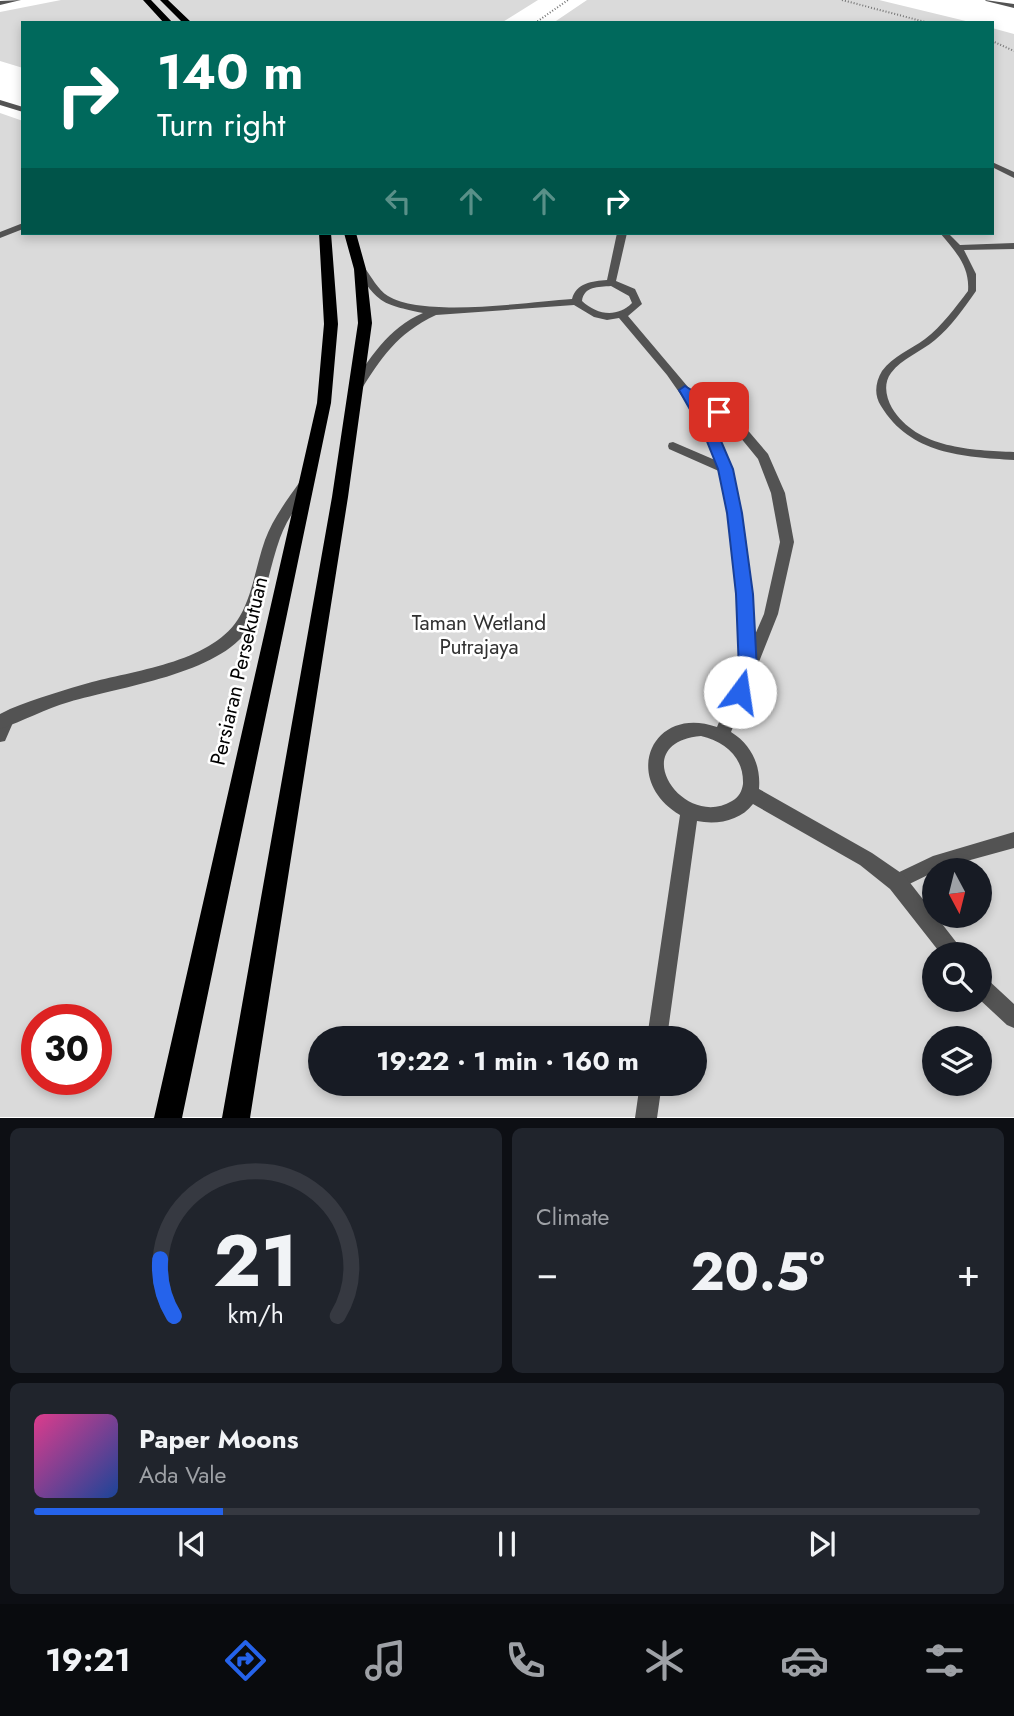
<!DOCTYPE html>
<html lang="en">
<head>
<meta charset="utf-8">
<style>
  :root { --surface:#171b24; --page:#20242c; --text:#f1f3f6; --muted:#9ea1a6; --line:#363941; --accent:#2563eb }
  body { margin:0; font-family:Jost,sans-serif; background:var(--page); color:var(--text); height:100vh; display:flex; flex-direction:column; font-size:26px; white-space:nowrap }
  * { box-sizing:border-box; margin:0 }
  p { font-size:23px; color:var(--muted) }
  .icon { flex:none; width:38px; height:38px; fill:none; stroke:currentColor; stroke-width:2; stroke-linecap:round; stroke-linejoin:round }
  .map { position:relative; height:1118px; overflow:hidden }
  .side { display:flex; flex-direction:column; gap:10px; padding:10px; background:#0d0f14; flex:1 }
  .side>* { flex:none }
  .top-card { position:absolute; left:21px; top:21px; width:973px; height:214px; border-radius:0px; box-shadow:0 4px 10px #0003; background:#00695c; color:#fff; overflow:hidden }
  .needle { width:46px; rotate:173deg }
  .buttons { position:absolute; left:922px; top:858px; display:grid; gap:14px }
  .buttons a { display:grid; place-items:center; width:70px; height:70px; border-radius:50%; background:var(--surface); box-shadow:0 4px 10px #0003; font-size:35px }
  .speed { position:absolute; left:21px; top:1004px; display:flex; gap:14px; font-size:35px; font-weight:700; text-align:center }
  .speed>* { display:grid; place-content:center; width:91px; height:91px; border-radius:50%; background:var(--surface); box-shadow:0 4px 10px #0003; line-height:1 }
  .speed .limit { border:10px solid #d22; background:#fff; color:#111 }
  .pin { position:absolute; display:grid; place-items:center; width:60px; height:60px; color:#fff; margin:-30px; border-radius:14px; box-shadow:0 4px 10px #0006 }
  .me { position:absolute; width:77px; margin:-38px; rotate:14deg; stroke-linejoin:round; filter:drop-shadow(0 0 5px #0008) }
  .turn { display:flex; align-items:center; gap:24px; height:147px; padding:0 21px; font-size:32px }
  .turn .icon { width:91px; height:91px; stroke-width:2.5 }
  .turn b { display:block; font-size:49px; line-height:60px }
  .lanes { display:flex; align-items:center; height:66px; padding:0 21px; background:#0003; justify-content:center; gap:35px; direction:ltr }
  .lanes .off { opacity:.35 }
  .big { font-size:52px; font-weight:700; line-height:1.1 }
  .side .tile { flex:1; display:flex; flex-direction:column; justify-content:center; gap:10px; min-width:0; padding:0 24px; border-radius:10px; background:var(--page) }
  .side .dial { align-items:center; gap:0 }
  .dial svg { height:182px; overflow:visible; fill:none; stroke:var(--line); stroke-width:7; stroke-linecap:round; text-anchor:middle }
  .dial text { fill:var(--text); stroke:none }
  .song { display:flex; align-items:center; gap:21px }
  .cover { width:84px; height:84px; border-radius:10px; background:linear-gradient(135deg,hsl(330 70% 55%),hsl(220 70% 35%)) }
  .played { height:7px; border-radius:4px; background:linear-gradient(90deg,var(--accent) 20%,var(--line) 20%) }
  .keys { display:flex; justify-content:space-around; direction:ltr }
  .heat { display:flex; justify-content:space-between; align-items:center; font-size:38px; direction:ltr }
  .side .tiles { flex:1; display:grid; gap:10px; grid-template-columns:1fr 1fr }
  .tile:last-child { grid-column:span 2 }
  .trip { position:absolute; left:308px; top:1026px; width:399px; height:70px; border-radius:35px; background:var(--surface); box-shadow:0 4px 10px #0003; font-weight:700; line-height:70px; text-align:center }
  .tab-bar { display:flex; height:112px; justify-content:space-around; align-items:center; background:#090b0e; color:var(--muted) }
  .tab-bar .icon { width:49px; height:49px }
  .tab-bar .on { color:var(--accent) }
  .tab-bar b { font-size:32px; color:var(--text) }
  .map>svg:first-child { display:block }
  .green { fill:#dadada; fill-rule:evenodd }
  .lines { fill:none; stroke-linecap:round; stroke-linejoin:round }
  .primary-casing { stroke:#dbdbdb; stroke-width:2 }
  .path { stroke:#757575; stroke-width:2; stroke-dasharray:1 2; stroke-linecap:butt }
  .lane { fill:#535353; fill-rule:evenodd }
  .street { fill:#535353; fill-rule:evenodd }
  .primary { fill:#000; fill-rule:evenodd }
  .route { fill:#2563eb; stroke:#184099; stroke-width:2 }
  .labels { text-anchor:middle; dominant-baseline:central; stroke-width:5; stroke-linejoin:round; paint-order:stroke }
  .park-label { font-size:21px; fill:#313131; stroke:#fff }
  .street-label { font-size:21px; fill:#000; stroke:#fff }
</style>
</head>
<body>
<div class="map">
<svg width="1014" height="1118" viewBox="0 0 1014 1118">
  <rect width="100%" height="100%" fill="#fff"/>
  <path class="green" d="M61,0H538L501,23H23V68L0,61V12Z
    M587,0H879L974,23H553Z
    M992,28L1014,34V1117H0V113L23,121V233H992ZM934,870H980V915H934ZM934,954H980V999H934ZM37,1020H96V1080H37ZM320,1038H695V1083H320ZM934,1038H980V1083H934Z"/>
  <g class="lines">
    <defs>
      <path id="primary" d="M143,0H151L173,23H164Z
        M160,0H168L192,23H183Z
        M319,233H331L338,324L331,403L182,1118H154L317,403L324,324Z
        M344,233H356L366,269L372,323L348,497L250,1118H222L332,497L358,323L354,269Z"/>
    </defs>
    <use href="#primary" class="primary-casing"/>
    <path class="path" d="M842,0L929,23
      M535,23L568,0
      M992,41L1014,51"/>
    <path class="lane" d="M940,233H948L960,245L1014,243V249L964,250L976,274V291C964,308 951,327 935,340C921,352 902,358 891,373C883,384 886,397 892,408C917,449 972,450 1014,452V460C963,457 910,454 881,406C874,395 875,383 882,371C893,356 910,350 925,339C942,326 955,308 968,291C970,266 955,251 940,233Z
      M673,442L729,466L731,469L729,472H721L669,449L668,446L669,443Z
      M8,712L13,714L15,718L5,741L0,742V720L3,714Z
      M1014,832V848L934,870V872L897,890L891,888L889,882L891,876L933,856Z"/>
    <path class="street" d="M21,0L0,5V1Z
      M985,0L1014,4V8L986,1Z
      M0,100L23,107V112L0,105Z
      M992,162L1014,172V178L992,167Z
      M23,223V229L0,238V232Z
      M617,233H627L616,281L635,289L642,304L628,316L688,387L739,420L768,454L785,493L794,542L778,614L731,732C752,745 761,766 759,789L872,853L904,875L960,947L963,954H941L890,889L860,865L753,804C740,821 717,825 697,821L667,1038H647L680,815C620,779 652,704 717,727L741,668L734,548L724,490L717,462L697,418L667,375L619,318L607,320L594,317L574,305L436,315C396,334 382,357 359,393H351L349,390C369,359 388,328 423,313C381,304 380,304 355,269L356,267H364C371,276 378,290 388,296C424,318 528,302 572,299C576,283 592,281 607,280ZM611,286L629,296L632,303C617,318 597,315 582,301C584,286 598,287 611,286ZM701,406L731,426L758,459L771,493L780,542L764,614L754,637C750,557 745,476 701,406ZM701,736C725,742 744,757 743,784C742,791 739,797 732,801C683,831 624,743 701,736Z
      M306,478L312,483C301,501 287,518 280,538C269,568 266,601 249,628C220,674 119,687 69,702C45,709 23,721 0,729V714L10,709C37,698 64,690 92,682C138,670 215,661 240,616C253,593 256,565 265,540C273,518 288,499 301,480Z
      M980,976L987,979L1014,1004V1028L1007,1025L979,999Z
      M640,1083H662L657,1118H635Z"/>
    <use href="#primary" class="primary"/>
  </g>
  <path class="route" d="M685,386L725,412L719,417L703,408L718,434L733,469L742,513L753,594L757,671L746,698L740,700L733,698L731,692L739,671L736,594L727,513L718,469L704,434L679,390Z"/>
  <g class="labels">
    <g class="park-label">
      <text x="479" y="623">Taman Wetland<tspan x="479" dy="24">Putrajaya</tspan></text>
    </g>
    <g class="street-label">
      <text transform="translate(239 671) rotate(-77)">Persiaran Persekutuan</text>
    </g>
  </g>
</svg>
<div class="buttons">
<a><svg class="needle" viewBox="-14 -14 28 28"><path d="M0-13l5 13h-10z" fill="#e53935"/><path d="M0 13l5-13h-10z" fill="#9ea1a6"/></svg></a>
<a><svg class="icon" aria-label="search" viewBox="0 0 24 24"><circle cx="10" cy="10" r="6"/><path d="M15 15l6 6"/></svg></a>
<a><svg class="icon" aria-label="layers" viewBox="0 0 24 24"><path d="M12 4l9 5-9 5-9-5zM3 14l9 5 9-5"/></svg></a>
</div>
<div class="speed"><div class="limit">30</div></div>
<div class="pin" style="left:719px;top:412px;background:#d93025"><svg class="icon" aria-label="arrive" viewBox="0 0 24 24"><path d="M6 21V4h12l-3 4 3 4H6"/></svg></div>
<svg class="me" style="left:740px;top:692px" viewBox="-20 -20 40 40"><circle r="19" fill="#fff"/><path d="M0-13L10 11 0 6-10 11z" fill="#2563eb"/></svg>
<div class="trip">19:22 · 1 min · 160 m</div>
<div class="top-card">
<div class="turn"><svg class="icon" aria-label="right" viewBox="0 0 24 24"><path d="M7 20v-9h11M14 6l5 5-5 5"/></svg><div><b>140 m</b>Turn right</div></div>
<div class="lanes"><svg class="icon off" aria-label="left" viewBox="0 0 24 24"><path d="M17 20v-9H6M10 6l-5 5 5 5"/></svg><svg class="icon off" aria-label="ahead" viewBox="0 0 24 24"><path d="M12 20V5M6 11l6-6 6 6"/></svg><svg class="icon off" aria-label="ahead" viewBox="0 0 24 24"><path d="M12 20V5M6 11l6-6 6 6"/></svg><svg class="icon" aria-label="right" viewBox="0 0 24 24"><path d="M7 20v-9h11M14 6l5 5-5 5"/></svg></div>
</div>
</div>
<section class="side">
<div class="tiles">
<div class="tile dial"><svg viewBox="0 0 100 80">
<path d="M14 69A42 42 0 1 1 86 69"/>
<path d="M14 69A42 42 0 0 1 8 44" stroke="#2563eb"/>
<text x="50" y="56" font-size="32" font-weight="700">21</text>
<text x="50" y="72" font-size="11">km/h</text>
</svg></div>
<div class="tile"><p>Climate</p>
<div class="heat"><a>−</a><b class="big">20.5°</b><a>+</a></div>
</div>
<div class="tile">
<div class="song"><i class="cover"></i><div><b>Paper Moons</b><p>Ada Vale</p></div></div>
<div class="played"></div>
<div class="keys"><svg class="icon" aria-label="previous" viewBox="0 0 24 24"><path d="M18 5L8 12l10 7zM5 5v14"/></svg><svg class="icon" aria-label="pause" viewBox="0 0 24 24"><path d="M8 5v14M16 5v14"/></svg><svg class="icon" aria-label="next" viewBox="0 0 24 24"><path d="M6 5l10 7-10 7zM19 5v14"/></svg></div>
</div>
</div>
</section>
<nav class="tab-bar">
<b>19:21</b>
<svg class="icon on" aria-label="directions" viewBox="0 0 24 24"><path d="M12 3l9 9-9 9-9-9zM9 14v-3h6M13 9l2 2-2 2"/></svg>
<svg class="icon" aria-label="music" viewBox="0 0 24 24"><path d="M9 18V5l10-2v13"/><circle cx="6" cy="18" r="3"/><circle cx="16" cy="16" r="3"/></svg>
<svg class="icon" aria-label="phone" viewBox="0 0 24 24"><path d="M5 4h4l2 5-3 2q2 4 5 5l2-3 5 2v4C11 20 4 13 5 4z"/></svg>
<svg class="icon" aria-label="climate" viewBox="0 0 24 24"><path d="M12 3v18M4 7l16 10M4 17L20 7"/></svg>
<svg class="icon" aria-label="car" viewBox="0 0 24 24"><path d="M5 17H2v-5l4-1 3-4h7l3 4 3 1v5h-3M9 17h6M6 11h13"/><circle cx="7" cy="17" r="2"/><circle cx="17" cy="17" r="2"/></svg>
<svg class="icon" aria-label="filters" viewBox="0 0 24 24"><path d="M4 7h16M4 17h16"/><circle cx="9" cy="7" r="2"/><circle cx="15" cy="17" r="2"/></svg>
</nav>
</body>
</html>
